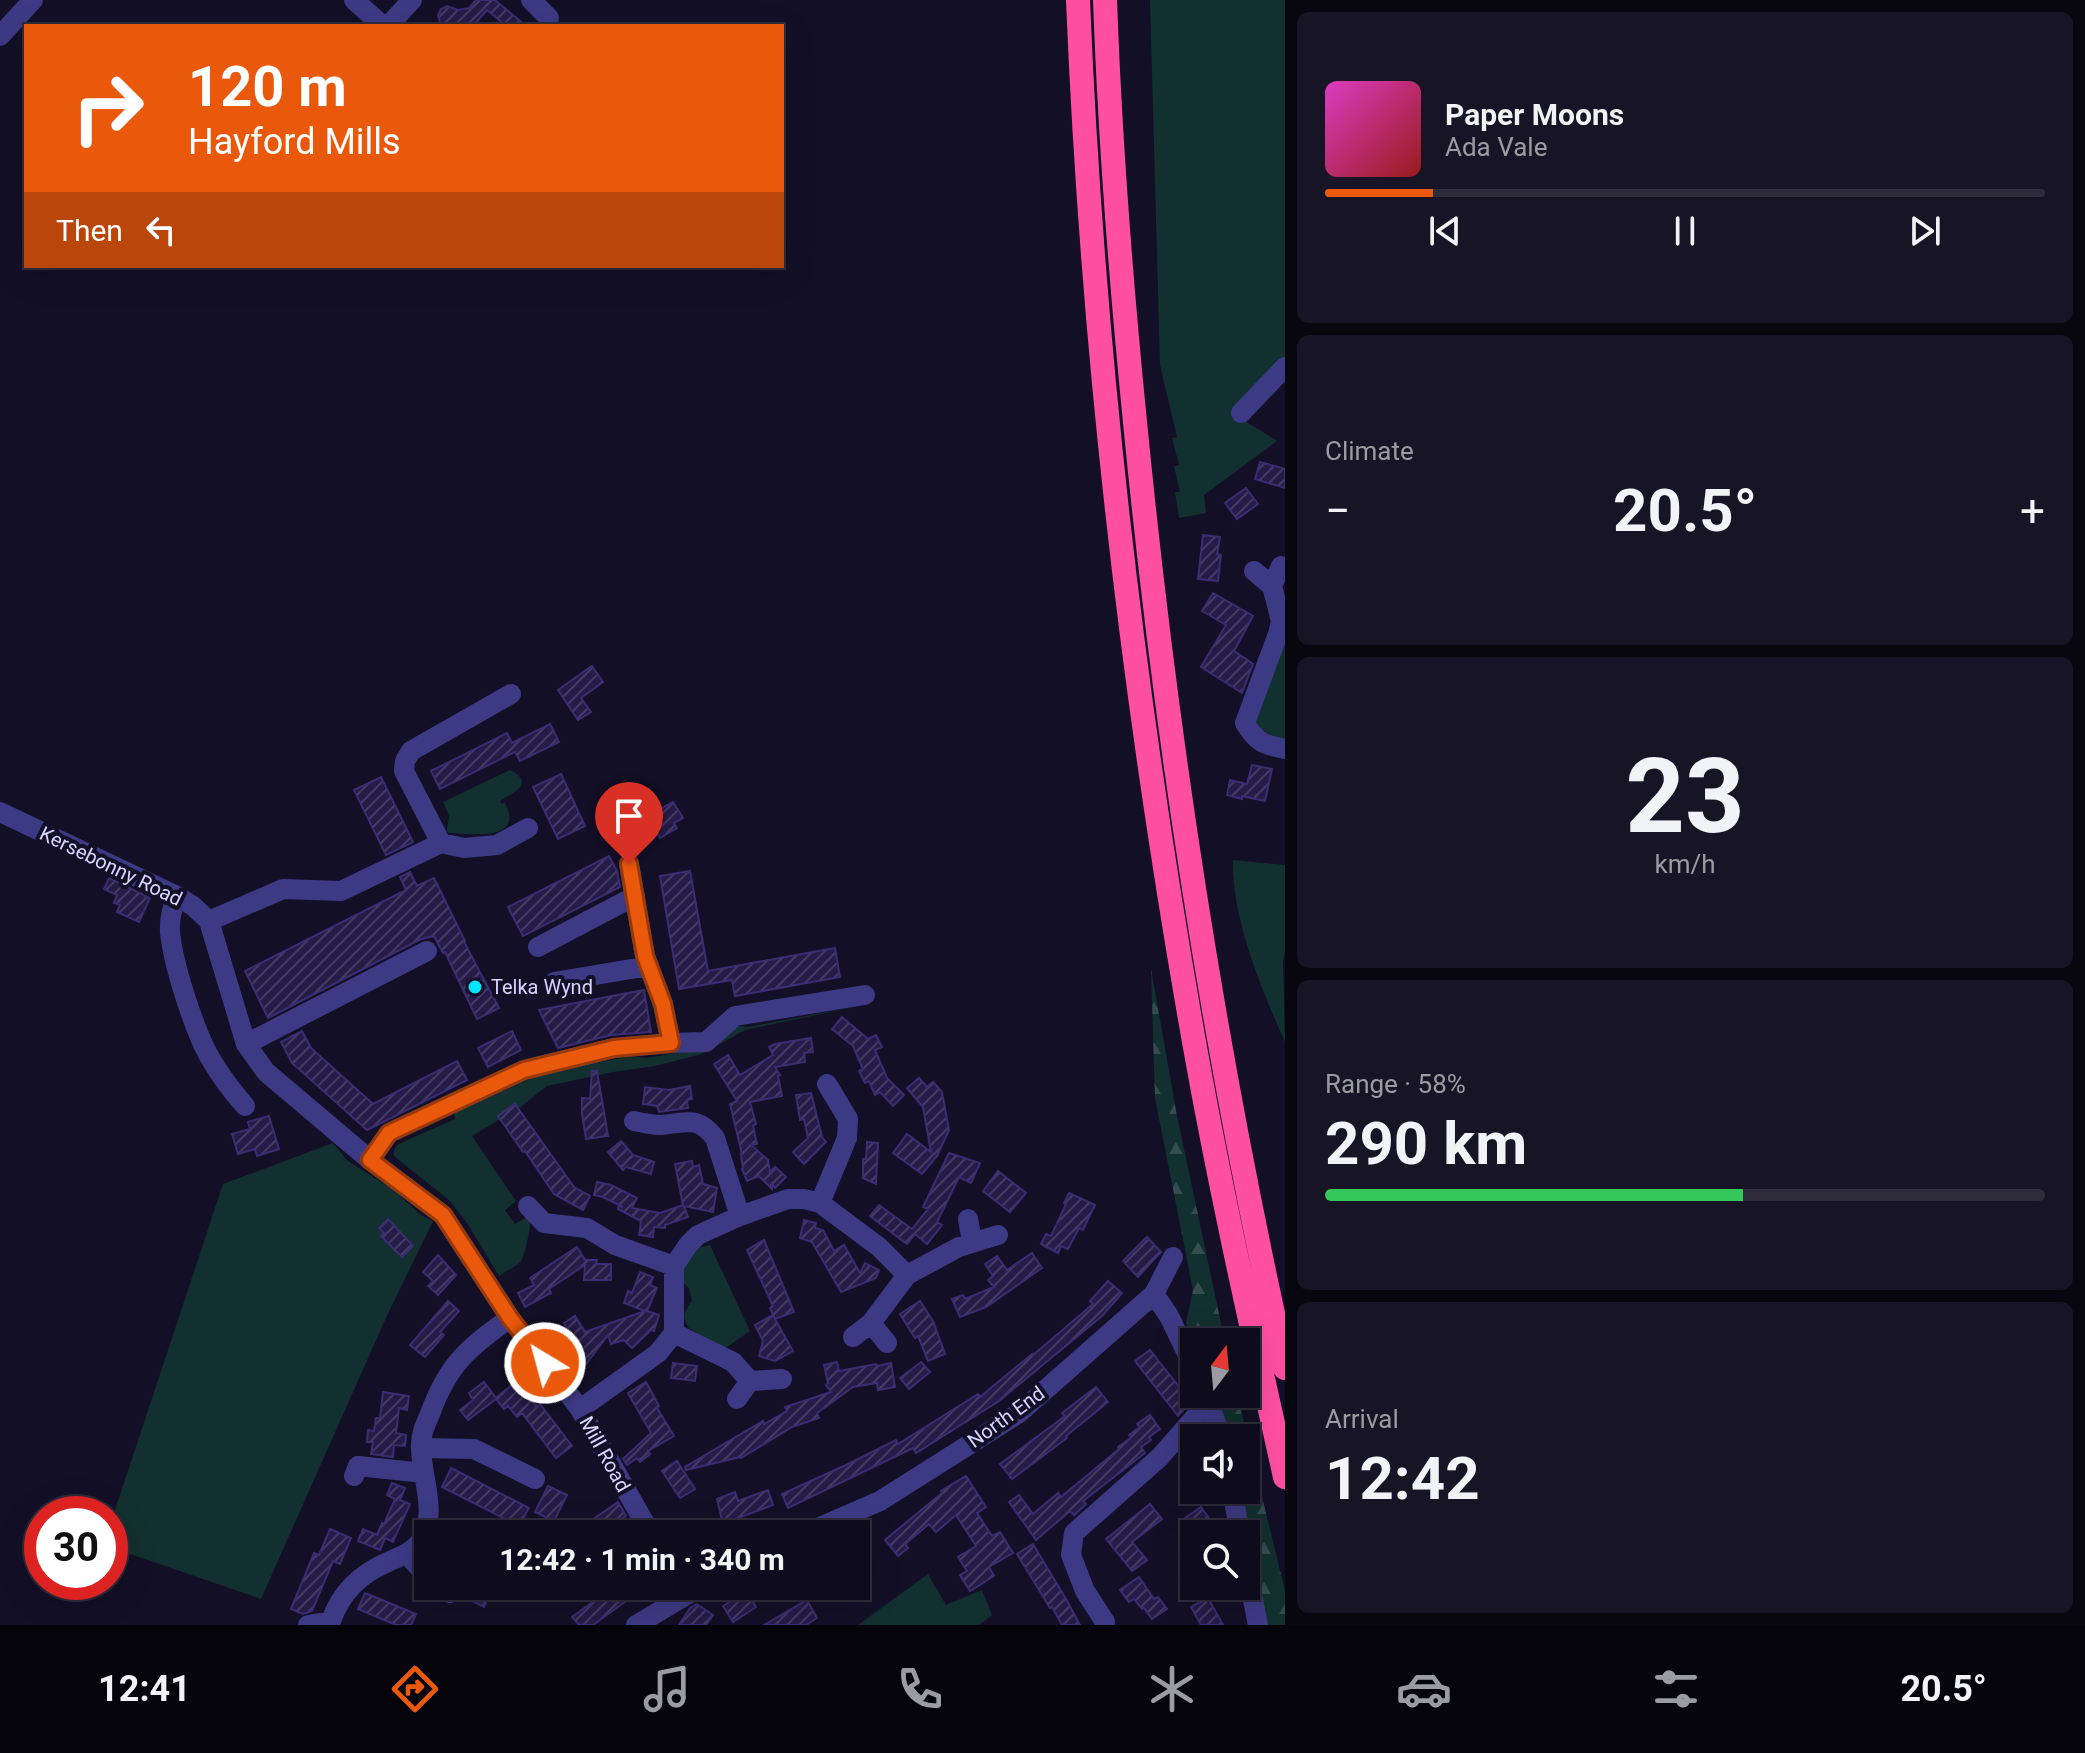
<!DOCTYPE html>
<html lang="en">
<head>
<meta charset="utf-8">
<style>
  :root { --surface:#0e0b1c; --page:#171425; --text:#f1f3f6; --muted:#9b9ba3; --line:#2e2b3b; --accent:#ea580c }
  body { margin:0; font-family:Roboto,sans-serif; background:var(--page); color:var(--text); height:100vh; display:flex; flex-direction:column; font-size:30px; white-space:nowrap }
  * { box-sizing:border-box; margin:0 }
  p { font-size:26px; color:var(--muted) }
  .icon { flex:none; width:44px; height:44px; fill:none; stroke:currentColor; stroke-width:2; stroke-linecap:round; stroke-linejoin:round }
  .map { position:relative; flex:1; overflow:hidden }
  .sheet { display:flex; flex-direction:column; gap:12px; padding:12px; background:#08060f; width:800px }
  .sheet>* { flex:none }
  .guide { position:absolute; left:24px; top:24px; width:760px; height:244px; border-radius:0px; box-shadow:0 8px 32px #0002,0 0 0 2px var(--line); background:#ea580c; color:#fff; overflow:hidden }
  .needle { width:52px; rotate:16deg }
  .buttons { position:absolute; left:1180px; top:1328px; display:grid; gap:16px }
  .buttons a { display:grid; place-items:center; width:80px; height:80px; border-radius:0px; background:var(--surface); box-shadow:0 8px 32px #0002,0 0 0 2px var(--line); font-size:40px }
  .speed { position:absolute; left:24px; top:1496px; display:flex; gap:16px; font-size:40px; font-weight:700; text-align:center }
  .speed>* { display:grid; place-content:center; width:104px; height:104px; border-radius:50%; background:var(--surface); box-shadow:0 8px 32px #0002,0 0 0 2px var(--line); line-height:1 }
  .speed .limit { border:12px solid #d22; background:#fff; color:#111 }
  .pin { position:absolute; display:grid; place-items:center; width:68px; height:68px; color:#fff; margin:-82px -34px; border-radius:50% 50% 50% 0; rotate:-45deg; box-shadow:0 0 8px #0007 }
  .pin .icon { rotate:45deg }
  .me { position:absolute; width:88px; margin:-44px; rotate:323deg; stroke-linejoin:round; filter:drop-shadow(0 0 6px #0008) }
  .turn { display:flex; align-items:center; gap:28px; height:168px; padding:0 32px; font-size:36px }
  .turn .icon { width:104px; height:104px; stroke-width:2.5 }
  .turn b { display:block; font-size:56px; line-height:68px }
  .then { display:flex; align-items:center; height:76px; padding:0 32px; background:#0003; gap:16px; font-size:30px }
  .big { font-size:60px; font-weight:700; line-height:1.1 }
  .sheet .tile { flex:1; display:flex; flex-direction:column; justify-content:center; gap:12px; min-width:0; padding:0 28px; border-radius:12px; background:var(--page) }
  .sheet .dial { align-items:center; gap:0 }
  .dial b { font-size:104px; line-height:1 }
  .song { display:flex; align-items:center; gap:24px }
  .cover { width:96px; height:96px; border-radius:12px; background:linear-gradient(135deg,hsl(310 70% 55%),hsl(0 70% 35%)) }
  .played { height:8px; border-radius:4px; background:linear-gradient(90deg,var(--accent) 15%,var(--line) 15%) }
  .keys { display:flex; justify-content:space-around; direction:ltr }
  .heat { display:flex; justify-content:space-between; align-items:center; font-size:44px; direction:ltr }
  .charge { height:12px; border-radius:6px; background:linear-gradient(90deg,#34c759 58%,var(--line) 0) }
  .trip { position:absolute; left:414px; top:1520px; width:456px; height:80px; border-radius:0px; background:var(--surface); box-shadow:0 8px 32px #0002,0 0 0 2px var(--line); font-weight:700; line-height:80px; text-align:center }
  .dock { display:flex; height:128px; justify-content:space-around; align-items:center; background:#06040b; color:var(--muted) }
  .dock .icon { width:56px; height:56px }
  .dock .current { color:var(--accent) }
  .dock b { font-size:36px; color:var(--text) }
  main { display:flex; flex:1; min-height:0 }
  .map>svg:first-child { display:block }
  .green { fill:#12302f }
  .forest { fill:url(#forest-firs) }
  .building { fill:url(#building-hatch); stroke:#3b2d73; stroke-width:2 }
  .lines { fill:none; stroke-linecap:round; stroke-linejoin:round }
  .minor { stroke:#3d3a85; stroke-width:20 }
  .highway { stroke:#ff4fa3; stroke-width:24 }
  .route-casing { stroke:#983908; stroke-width:20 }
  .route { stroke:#ea580c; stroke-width:14 }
  .poi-dot { fill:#00e5ff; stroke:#130f26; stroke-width:3 }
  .labels { text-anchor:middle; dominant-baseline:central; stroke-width:8; stroke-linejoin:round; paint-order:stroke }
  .street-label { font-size:20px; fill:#d9d4ff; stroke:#130f26 }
  .poi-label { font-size:20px; fill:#d9d4ff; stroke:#130f26; text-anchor:start }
</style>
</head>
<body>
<main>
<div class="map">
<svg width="1285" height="1625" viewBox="0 0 1285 1625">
  <defs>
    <pattern id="forest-firs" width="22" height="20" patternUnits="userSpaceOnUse" patternTransform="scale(2)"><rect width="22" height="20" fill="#12302f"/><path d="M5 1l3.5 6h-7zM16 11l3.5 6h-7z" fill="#344d4e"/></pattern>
    <pattern id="building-hatch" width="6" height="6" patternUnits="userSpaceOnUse" patternTransform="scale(2)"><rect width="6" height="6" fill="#241b47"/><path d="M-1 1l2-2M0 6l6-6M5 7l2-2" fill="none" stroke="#433b63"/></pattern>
  </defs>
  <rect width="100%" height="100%" fill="#130f26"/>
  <path class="green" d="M1150,0H1285V357L1234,414L1277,441L1204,495L1206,513L1179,518L1175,492H1180L1174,466L1179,465L1172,438L1177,437L1160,365Z
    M1285,640V740C1273,736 1261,733 1256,721Z
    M510,770C536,783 513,793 500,801L501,804L505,803C525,842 470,834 449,833L447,831L449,816L443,802Z
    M1233,860L1285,865V952L1283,960L1285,1042C1262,991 1231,916 1233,860Z
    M864,1005L745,1030L702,1054L655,1066L613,1072L547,1086L519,1108L472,1136L516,1201L505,1210L515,1224L527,1217C528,1219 530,1221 530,1223C531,1227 524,1258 521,1261C516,1267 506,1271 499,1276L467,1223L449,1200L394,1156C393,1148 397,1145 403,1142L455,1119L454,1113L530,1079L593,1059L597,1063L631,1056L646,1058L682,1052L736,1026L748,1027Z
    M333,1143L348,1161L394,1190L421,1215L433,1221L385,1320L261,1599L110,1547V1525L223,1184Z
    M710,1245L750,1331L724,1349L689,1328C681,1317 685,1310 692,1301L689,1288L680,1280C681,1268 690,1257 697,1248Z
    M928,1574L946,1605L982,1590L992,1615L979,1625H858Z"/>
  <path class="forest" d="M1151,969L1177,1116L1225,1342H1194V1344L1186,1323L1193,1290L1155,1098Z
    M1214,1394H1237L1285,1591V1625H1263L1236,1490H1246V1438H1226Z"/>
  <path class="building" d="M476,0H495L526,26H506L487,10L473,26H441L438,15L441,9L447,6L458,10L469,8Z
    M1260,462L1285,469V488L1255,479Z
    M1246,488L1258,504L1237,519L1225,503Z
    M1203,535L1220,537L1217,554L1221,555L1218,581L1198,579Z
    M1213,593L1253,616L1234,651L1253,664L1242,693L1201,667L1226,625L1202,611Z
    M592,666L603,682L581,698L591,712L578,720L558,690Z
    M550,724L559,742L520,761L515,752L440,789L431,771L507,733L512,743Z
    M1252,765L1272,769L1265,801L1242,796V799L1227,795L1230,780L1247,784Z
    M561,774L585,826L558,839L533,787Z
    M381,777L413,842L386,855L354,790Z
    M673,802L683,818L674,823L677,828L660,838L657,833L646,840L636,823L647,817L644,813L658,805L660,809Z
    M609,856L617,871L620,887L523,936L508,907Z
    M690,871L708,971L835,948L840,977L735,996L732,980L679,989L660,876Z
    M410,872L417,886L434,878L465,941L464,942L499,1008L477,1019L445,952L443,953L434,936L421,939L268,1018L245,971L406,890L400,877Z
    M109,878L150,898L139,922L117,912L120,905L114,903L117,895L104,889Z
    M644,990L651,1032L611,1035L558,1048L539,1010Z
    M842,1017L868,1039L876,1035L882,1047L875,1050L887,1078L904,1095L893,1106L880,1092L875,1095L869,1081L865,1083L859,1071L863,1069L853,1046L832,1029Z
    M302,1031L311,1048L373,1104L457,1061L467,1080L367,1130L292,1063L281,1042Z
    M512,1031L521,1050L488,1067L478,1048Z
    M811,1038L813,1052L804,1053L805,1062L775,1067L780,1075L778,1076L782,1096L750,1102L756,1124L753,1126L757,1144L751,1145L768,1160L770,1172L775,1167L786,1177L775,1188L772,1184V1189L759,1176L747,1181L742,1169L743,1168L741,1154H742L730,1104L737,1101L714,1064L728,1055L740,1075L773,1055L769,1047L775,1044Z
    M592,1071H597L608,1136L586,1139L582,1114V1098L590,1099Z
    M919,1078L927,1087L933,1082L942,1092L949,1130L937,1156L922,1174L893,1153L907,1134L931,1152L923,1107L907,1088Z
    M690,1086L692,1099L687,1100L688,1108L659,1112L657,1106L643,1104L645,1087L669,1090Z
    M811,1093L822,1137L826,1142L804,1164L793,1152L808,1138L804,1119L800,1120L796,1095Z
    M515,1104L574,1187L590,1196L583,1210L554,1194L525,1151L523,1152L498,1116Z
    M269,1116L279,1149L257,1156L255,1149L238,1154L232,1134L250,1129L248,1122Z
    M621,1141L633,1155L654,1162L651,1174L626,1167L623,1170L608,1152Z
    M867,1142L878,1143L876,1184L863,1178V1159H866Z
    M949,1153L980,1163L971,1183L959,1177L937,1222L942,1225L927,1244L915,1234L907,1244L870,1216L879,1205L912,1229L928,1209L923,1207Z
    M692,1161L693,1167L699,1165L703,1184L717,1188L713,1212L684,1206L688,1217L665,1225V1228L654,1227L653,1237L639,1235L641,1221L618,1209L619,1206L623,1207L603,1197L594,1195L597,1182L611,1185L637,1198L632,1208L660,1213L683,1205L675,1164Z
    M998,1171L1026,1193L1010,1212L983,1191Z
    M1069,1193L1095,1205L1083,1230L1079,1228L1068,1249L1061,1246L1058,1253L1041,1244L1046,1234L1051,1236L1066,1204L1064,1203Z
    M388,1219L413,1246L402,1257L381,1236L384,1233L379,1228Z
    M804,1220L816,1223L815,1228L823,1230L834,1251L844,1245L860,1273L865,1263L879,1270L876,1278L841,1292L812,1242L800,1238Z
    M1147,1237L1161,1252L1138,1277L1123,1261Z
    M764,1240L794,1312L775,1319L793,1351L775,1361L759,1356L763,1341L755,1325L773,1315L775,1319L770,1308L773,1306L747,1250Z
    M577,1247L585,1260H597L596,1264H611V1280H584L585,1265L549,1289L551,1293L525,1307L518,1293L534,1285L530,1278Z
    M1032,1253L1042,1268L986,1307L960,1317L952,1299L963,1295L965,1299L994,1287L988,1280L993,1276L985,1264L997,1256L1007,1270Z
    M438,1255L456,1275L438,1295L428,1286L433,1281L423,1272Z
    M640,1272L653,1277L650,1285L657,1288L647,1311L659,1315L654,1331L651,1330L632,1348L624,1340L611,1344L608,1335L584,1367L579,1364L574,1370L561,1360L576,1340L564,1323L575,1316L585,1332L645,1311L624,1303L628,1291L632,1293Z
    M1108,1281L1122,1293L1102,1316L999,1401L916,1453L913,1448L788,1508L782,1494L846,1465L896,1440L898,1444L978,1394L980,1397L1032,1354L1033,1355L1093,1304L1090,1301Z
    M448,1301L459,1311L440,1332L444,1335L425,1357L410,1345Z
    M920,1301L933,1321L945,1354L928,1361L918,1336L915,1338L900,1314Z
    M1150,1350L1191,1402L1178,1416L1135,1361Z
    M837,1362L839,1371L876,1364L877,1366L891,1363L895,1387L878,1390L877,1383L853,1387L817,1413L819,1418L792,1427L741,1458L740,1457L686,1470L685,1467L763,1421L764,1424L787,1411L785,1407L831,1392L826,1385L828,1383L824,1365Z
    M921,1362L930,1372L909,1389L900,1378Z
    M673,1363L697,1366L695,1381L671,1378Z
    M484,1382L496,1398L513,1384L521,1394L524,1391L537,1407L540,1404L572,1446L556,1458L522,1413L517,1417L508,1406L504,1409L496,1399L468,1420L460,1410L473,1400L469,1393Z
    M646,1382L659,1406L657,1408L674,1436L648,1451L650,1454L640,1462L637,1458L627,1465L623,1459L651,1433L628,1393Z
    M1096,1387L1108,1402L1066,1436L1067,1438L1012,1479L1000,1464L1065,1416L1062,1413Z
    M383,1392L409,1396L407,1410L399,1408L396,1433L406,1435L405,1446L394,1445L393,1457L371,1454L373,1442H367L368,1430L374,1431L376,1418H380Z
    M1150,1415L1160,1429L1149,1437L1151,1440L1141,1447L1145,1453L1083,1501L1086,1504L1074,1515L1070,1511L1036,1540L1009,1502L1019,1495L1033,1514L1058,1493L1061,1497L1119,1449L1118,1447L1131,1438L1129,1435L1140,1427L1137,1424Z
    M677,1461L695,1489L680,1498L662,1471Z
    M451,1468L529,1508L519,1526L442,1487Z
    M966,1476L986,1507L977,1513L992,1536L1000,1532L1013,1553L989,1567L994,1576L970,1591L960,1575L967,1571L958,1557L976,1546L956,1515L936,1532L929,1524L905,1544L908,1548L898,1556L885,1540L942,1493L941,1491Z
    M392,1483L405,1488L400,1500L410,1504L393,1542L385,1538L380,1550L358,1541L363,1529L377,1535L382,1523L384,1524L395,1499L387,1495Z
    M548,1486L567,1495L554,1521L535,1512Z
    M768,1490L773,1505L738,1518L740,1523L724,1529L717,1499L735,1492L738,1501Z
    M618,1502L626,1516L601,1533L592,1520Z
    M1150,1504L1162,1519L1132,1542L1147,1560L1132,1571L1106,1539Z
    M1201,1507L1220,1534H1196L1185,1518Z
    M330,1529L351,1538L340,1564L333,1561L312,1611L303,1614L291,1609L314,1553L319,1555Z
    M1033,1544L1066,1599L1080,1625H1062L1052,1607L1050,1608L1017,1554Z
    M1139,1577L1154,1599L1158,1597L1167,1609L1152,1619L1144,1608L1142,1609L1134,1599L1129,1602L1120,1590Z
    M470,1586H488L486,1591L491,1593L484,1607L465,1597Z
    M615,1586L626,1601L593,1625H579L572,1617Z
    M747,1592L756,1607L733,1622L723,1606Z
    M365,1593L416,1614L411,1625H396L358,1609Z
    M1208,1598L1223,1625H1201L1191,1607Z
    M807,1600L817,1618L806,1625H764Z
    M697,1604L713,1615L706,1625H679L690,1608Z"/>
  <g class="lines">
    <path class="minor" d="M354,0L383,26
      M531,0L549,18
      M388,26L412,0
      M0,36L33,0
      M1241,413L1285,367
      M1281,566L1272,586L1281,621L1278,634L1245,723C1256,742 1264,745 1285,749
      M1254,571L1272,586
      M0,812L177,896L193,906L209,921L246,1044L266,1072L370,1160L443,1215L510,1318L580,1409L651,1534
      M441,843L404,771L405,761L411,751L511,694
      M629,864L645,956L663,1004L671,1043
      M177,896C172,908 169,919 170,932C173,964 195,1034 212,1061C221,1077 233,1092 245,1106
      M209,921L283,889L341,891L441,843L464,848L497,845L528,828
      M538,947L635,896
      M554,982L649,966
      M246,1044L427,951
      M634,1121C643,1123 652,1125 661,1125C686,1123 697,1115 715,1138L740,1216
      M370,1160L389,1133L524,1070L614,1048L671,1043L706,1042L735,1016L865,995
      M820,1203L847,1138L848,1119L827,1084
      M528,1206L544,1223L587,1228L615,1245L674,1266
      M968,1219L972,1242
      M1154,1294L1169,1316L1194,1368
      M871,1323L887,1343
      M674,1333L733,1362L750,1381L782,1379
      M853,1337L871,1323L907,1275L959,1247L998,1235
      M1206,1394L1221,1438
      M737,1399L750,1381
      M580,1409L658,1353L674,1333V1266L688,1245L698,1235L740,1216L788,1199H804L820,1203L879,1247L907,1275
      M421,1448L474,1449L535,1479
      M354,1476L358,1466L424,1473
      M1232,1490L1240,1534
      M804,1534L880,1501L1019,1413L1154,1294L1173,1257
      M407,1554L428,1578
      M1246,1565L1258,1625
      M439,1586L450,1593
      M1105,1622L1085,1591L1071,1555L1074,1533L1160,1457L1209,1401
      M308,1625L331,1621C341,1592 360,1574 388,1562C399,1557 411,1553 419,1543C439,1515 422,1480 421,1449C420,1436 425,1425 430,1414C448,1364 468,1348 510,1318
      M636,1625L702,1586"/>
    <path class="highway" d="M1078,0C1092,346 1133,696 1193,1036C1219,1184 1252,1330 1285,1477
      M1105,0C1110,141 1121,282 1135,422C1166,740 1215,1056 1285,1368"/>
  </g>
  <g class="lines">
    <defs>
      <path id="route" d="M545,1363L510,1318L443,1215L370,1160L389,1133L524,1070L614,1048L671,1043L663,1004L645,956L629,864"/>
    </defs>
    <use href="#route" class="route-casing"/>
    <use href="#route" class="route"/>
  </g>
  <circle class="poi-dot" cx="475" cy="987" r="8"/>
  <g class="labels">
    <g class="street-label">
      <text transform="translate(111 866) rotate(26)">Kersebonny Road</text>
      <text transform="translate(1006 1417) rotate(-36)">North End</text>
      <text transform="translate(605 1454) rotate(61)">Mill Road</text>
    </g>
    <g class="poi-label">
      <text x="491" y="987">Telka Wynd</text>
    </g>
  </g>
</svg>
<div class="buttons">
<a><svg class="needle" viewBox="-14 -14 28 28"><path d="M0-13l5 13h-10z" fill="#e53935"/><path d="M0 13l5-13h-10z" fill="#9b9ba3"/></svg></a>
<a><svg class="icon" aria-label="sound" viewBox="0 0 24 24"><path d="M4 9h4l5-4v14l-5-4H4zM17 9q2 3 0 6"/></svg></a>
<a><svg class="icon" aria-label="search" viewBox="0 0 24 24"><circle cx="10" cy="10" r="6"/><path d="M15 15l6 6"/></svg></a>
</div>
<div class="speed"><div class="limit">30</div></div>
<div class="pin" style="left:629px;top:864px;background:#d93025"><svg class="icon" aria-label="arrive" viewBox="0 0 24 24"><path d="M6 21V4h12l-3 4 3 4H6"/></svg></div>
<svg class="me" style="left:545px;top:1363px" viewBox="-20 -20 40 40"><circle r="17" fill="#ea580c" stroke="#fff" stroke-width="3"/><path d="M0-11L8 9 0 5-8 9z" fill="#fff"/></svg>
<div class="trip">12:42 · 1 min · 340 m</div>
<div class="guide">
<div class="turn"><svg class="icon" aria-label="right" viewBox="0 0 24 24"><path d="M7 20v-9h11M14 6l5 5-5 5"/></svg><div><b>120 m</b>Hayford Mills</div></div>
<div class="then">Then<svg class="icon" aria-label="left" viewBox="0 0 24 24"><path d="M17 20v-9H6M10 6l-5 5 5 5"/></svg></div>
</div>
</div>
<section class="sheet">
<div class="tile">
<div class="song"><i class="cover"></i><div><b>Paper Moons</b><p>Ada Vale</p></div></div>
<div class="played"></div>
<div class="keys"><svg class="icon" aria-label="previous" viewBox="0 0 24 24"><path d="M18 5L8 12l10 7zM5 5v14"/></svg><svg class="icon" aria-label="pause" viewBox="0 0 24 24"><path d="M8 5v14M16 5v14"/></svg><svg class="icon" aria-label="next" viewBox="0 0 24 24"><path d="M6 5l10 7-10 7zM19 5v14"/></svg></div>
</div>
<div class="tile"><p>Climate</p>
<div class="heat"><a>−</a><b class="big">20.5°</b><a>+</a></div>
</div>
<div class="tile dial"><b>23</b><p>km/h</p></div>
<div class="tile"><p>Range · 58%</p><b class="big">290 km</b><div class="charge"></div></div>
<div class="tile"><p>Arrival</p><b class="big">12:42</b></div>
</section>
</main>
<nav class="dock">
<b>12:41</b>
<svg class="icon current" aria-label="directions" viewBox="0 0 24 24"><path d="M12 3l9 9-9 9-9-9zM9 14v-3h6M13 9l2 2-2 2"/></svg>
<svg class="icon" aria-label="music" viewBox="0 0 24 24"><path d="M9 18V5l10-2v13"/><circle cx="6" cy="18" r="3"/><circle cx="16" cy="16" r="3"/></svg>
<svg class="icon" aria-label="phone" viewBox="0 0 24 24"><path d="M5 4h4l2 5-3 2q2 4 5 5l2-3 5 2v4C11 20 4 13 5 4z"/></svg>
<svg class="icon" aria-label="climate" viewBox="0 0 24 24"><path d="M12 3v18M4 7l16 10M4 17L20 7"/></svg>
<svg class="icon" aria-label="car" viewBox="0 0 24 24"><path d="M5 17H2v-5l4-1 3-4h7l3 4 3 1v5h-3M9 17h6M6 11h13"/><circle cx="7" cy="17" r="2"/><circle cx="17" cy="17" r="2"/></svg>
<svg class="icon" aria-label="filters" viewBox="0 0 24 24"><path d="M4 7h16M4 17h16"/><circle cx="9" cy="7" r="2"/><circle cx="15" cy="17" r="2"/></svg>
<b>20.5°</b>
</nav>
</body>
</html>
